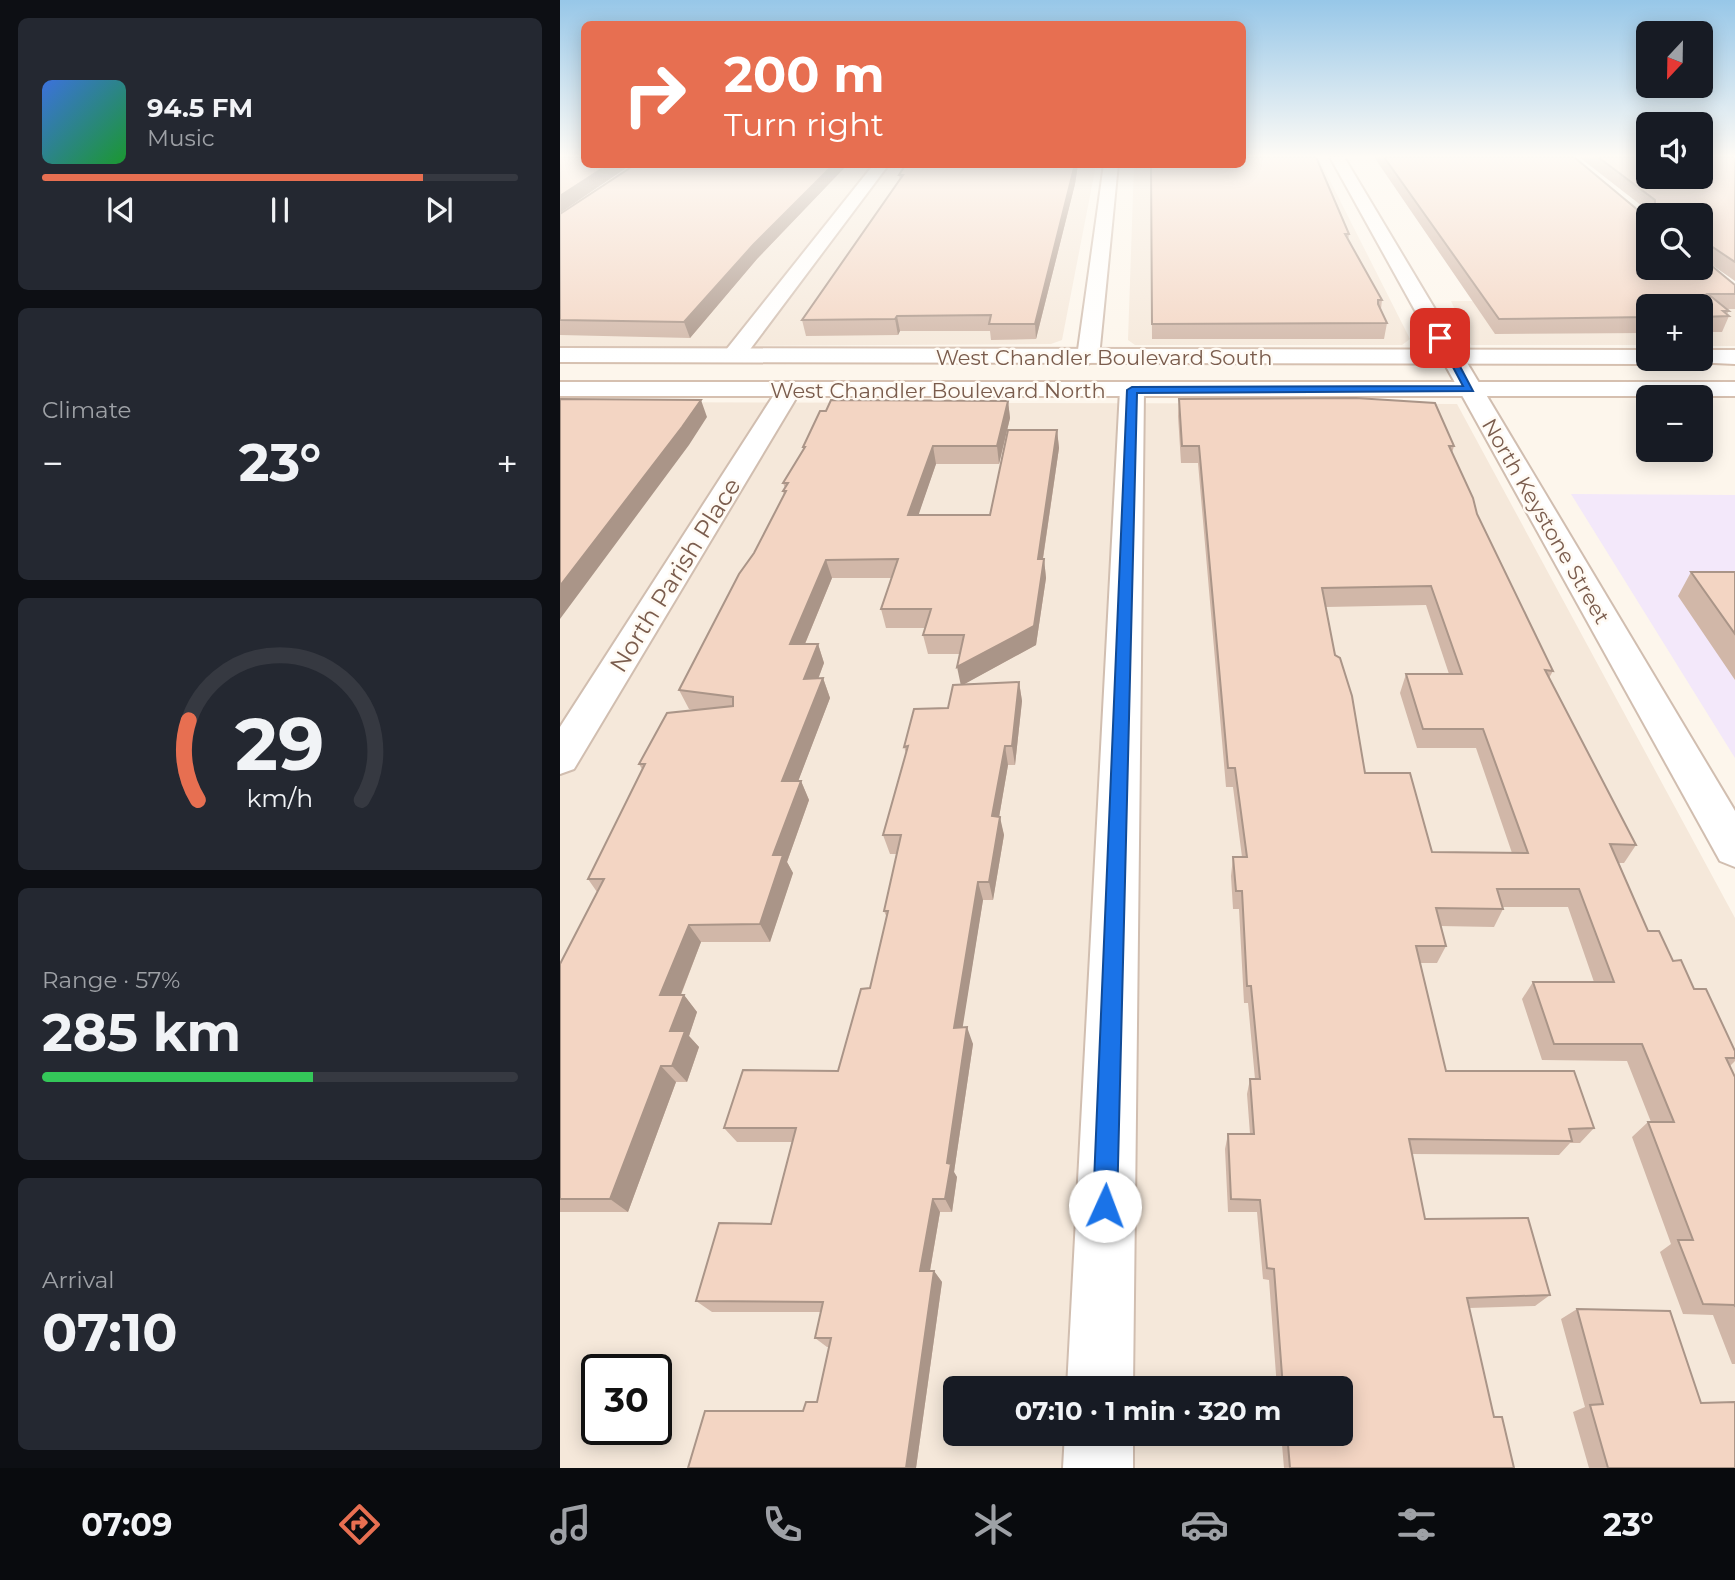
<!DOCTYPE html>
<html lang="en">
<head>
<meta charset="utf-8">
<style>
  :root { --surface:#171b24; --page:#242831; --text:#f1f3f6; --muted:#9ea1a6; --line:#363941; --accent:#e76f51 }
  body { margin:0; font-family:Montserrat,sans-serif; background:var(--page); color:var(--text); height:100vh; display:flex; flex-direction:column; font-size:26px; white-space:nowrap }
  * { box-sizing:border-box; margin:0 }
  p { font-size:23px; color:var(--muted) }
  .icon { flex:none; width:38px; height:38px; fill:none; stroke:currentColor; stroke-width:2; stroke-linecap:round; stroke-linejoin:round }
  .map { position:relative; flex:1; overflow:hidden }
  .side { display:flex; flex-direction:column; gap:18px; padding:18px; background:#0d0f14; width:560px }
  .side>* { flex:none }
  .banner { position:absolute; left:21px; top:21px; width:665px; height:147px; border-radius:10px; box-shadow:0 4px 18px #0003; background:#e76f51; color:#fff; overflow:hidden }
  .needle { width:46px; rotate:202deg }
  .fabs { position:absolute; left:1076px; top:21px; display:grid; gap:14px }
  .fabs a { display:grid; place-items:center; width:77px; height:77px; border-radius:10px; background:var(--surface); box-shadow:0 4px 18px #0003; font-size:35px }
  .speed { position:absolute; left:21px; top:1354px; display:flex; gap:14px; font-size:35px; font-weight:700; text-align:center }
  .speed>* { display:grid; place-content:center; width:91px; height:91px; border-radius:50%; background:var(--surface); box-shadow:0 4px 18px #0003; line-height:1 }
  .speed .limit { border:4px solid #111; border-radius:10px; background:#fff; color:#111 }
  .pin { position:absolute; display:grid; place-items:center; width:60px; height:60px; color:#fff; margin:-30px; border-radius:14px; box-shadow:0 4px 10px #0006 }
  .me { position:absolute; width:77px; margin:-38px; rotate:2deg; stroke-linejoin:round; filter:drop-shadow(0 0 5px #0008) }
  .turn { display:flex; align-items:center; gap:24px; height:147px; padding:0 28px; font-size:32px }
  .turn .icon { width:91px; height:91px; stroke-width:2.5 }
  .turn b { display:block; font-size:49px; line-height:60px }
  .big { font-size:52px; font-weight:700; line-height:1.1 }
  .side .card { flex:1; display:flex; flex-direction:column; justify-content:center; gap:10px; min-width:0; padding:0 24px; border-radius:10px; background:var(--page) }
  .side .dial { align-items:center; gap:0 }
  .dial svg { height:182px; overflow:visible; fill:none; stroke:var(--line); stroke-width:7; stroke-linecap:round; text-anchor:middle }
  .dial text { fill:var(--text); stroke:none }
  .song { display:flex; align-items:center; gap:21px }
  .cover { width:84px; height:84px; border-radius:10px; background:linear-gradient(135deg,hsl(220 70% 55%),hsl(130 70% 35%)) }
  .played { height:7px; border-radius:4px; background:linear-gradient(90deg,var(--accent) 80%,var(--line) 80%) }
  .keys { display:flex; justify-content:space-around; direction:ltr }
  .heat { display:flex; justify-content:space-between; align-items:center; font-size:38px; direction:ltr }
  .charge { height:10px; border-radius:5px; background:linear-gradient(90deg,#34c759 57%,var(--line) 0) }
  .trip { position:absolute; left:383px; top:1376px; width:410px; height:70px; border-radius:10px; background:var(--surface); box-shadow:0 4px 18px #0003; font-weight:700; line-height:70px; text-align:center }
  .dock { display:flex; height:112px; justify-content:space-around; align-items:center; background:#090b0e; color:var(--muted) }
  .dock .icon { width:49px; height:49px }
  .dock .active { color:var(--accent) }
  .dock b { font-size:32px; color:var(--text) }
  main { display:flex; flex:1; min-height:0 }
  .map>svg:first-child { display:block }
  .residential { fill:#f5e8da; fill-rule:evenodd }
  .education { fill:#f3e8fa }
  .lines { fill:none; stroke-linecap:round; stroke-linejoin:round }
  .minor-casing { stroke:#d1beb0; stroke-width:4 }
  .tertiary-casing { stroke:#d1beb0; stroke-width:4 }
  .secondary-casing { stroke:#d6c0b0; stroke-width:4 }
  .minor { fill:#fff; fill-rule:evenodd }
  .tertiary { fill:#fff; fill-rule:evenodd }
  .secondary { fill:#fff; fill-rule:evenodd }
  .wall { fill:#d1b7a8; fill-rule:evenodd }
  .shaded-wall { fill:#aa9588 }
  .building { fill:#f3d5c3; stroke:#aa9588; stroke-width:2; fill-rule:evenodd }
  .route { fill:#1a73e8; stroke:#114b97; stroke-width:2 }
  .labels { text-anchor:middle; dominant-baseline:central; stroke-width:5; stroke-linejoin:round; paint-order:stroke }
  .far-street-label { font-size:21px; fill:#7a5c4d; stroke:#fffaf3 }
  .street-label { font-size:24px; fill:#7a5c4d; stroke:#fffaf3 }
</style>
</head>
<body>
<main>
<section class="side">
<div class="card">
<div class="song"><i class="cover"></i><div><b>94.5 FM</b><p>Music</p></div></div>
<div class="played"></div>
<div class="keys"><svg class="icon" aria-label="previous" viewBox="0 0 24 24"><path d="M18 5L8 12l10 7zM5 5v14"/></svg><svg class="icon" aria-label="pause" viewBox="0 0 24 24"><path d="M8 5v14M16 5v14"/></svg><svg class="icon" aria-label="next" viewBox="0 0 24 24"><path d="M6 5l10 7-10 7zM19 5v14"/></svg></div>
</div>
<div class="card"><p>Climate</p>
<div class="heat"><a>−</a><b class="big">23°</b><a>+</a></div>
</div>
<div class="card dial"><svg viewBox="0 0 100 80">
<path d="M14 69A42 42 0 1 1 86 69"/>
<path d="M14 69A42 42 0 0 1 10 34" stroke="#e76f51"/>
<text x="50" y="56" font-size="32" font-weight="700">29</text>
<text x="50" y="72" font-size="11">km/h</text>
</svg></div>
<div class="card"><p>Range · 57%</p><b class="big">285 km</b><div class="charge"></div></div>
<div class="card"><p>Arrival</p><b class="big">07:10</b></div>
</section>
<div class="map">
<svg width="1175" height="1468" viewBox="0 0 1175 1468">
  <rect width="100%" height="100%" fill="#fdf6ec"/>
  <path class="residential" d="M0,157L24,164L536,165L502,340L491,344L0,347Z
    M683,157H758L850,339L842,345H575L568,340L574,165L682,164Z
    M891,301H1166L1175,308V346H1141V306H1088V345H911Z
    M0,402L897,404L1175,918V1468H0ZM37,1370H96V1430H37ZM396,1388H780V1433H396Z"/>
  <path class="education" d="M1011,494L1175,495V758Z"/>
  <g class="lines">
    <defs>
      <path id="minor" d="M314,164H329L182,360H166L163,355L166,350Z
        M544,164H558L539,357L528,364L517,357Z
        M229,383L237,385L241,390L14,769L0,774V727L217,390L221,385Z
        M572,383L580,385L584,390L573,1388H507L560,390L564,385Z
        M505,1433H573V1468H503Z"/>
      <path id="tertiary" d="M770,157H784L1175,811V867L1160,861Z"/>
      <path id="secondary" d="M0,348L1088,350V359H1098L1088,364L0,362Z
        M1141,350H1175V364L1133,362L1131,359H1141Z
        M0,382H1175V396H0Z"/>
    </defs>
    <use href="#minor" class="minor-casing"/>
    <use href="#tertiary" class="tertiary-casing"/>
    <use href="#secondary" class="secondary-casing"/>
    <use href="#minor" class="minor"/>
    <use href="#tertiary" class="tertiary"/>
    <use href="#secondary" class="secondary"/>
  </g>
  <path class="wall" d="M814,157H1014L1088,268L1141,215H1090L1091,213L1019,157H1175V281L1142,258L1175,285V309H1166L1169,311L1167,314L1169,316L1162,332H1141V306H1088V333L935,334Z
    M76,164H288L197,259L130,338L0,335V214Z
    M346,164H518L515,184L476,339L431,340L430,331H340L338,335L246,336L242,320L340,180L339,175Z
    M591,164L789,234L788,241L822,300L821,309L827,323L824,339H592Z
    M619,399L894,446L892,453L917,514L993,671L989,678L1076,845L1064,863H1059L1088,931L1113,961L1134,989L1175,1051V1061L1170,1066L1175,1077V1364H1172L1153,1315L1123,1314L1100,1252L1111,1244L1072,1137L1088,1122H1091L1067,1061L982,1060L962,999L973,982H1034L1008,907H943V909L934,927L880,926L886,946L877,963H860L886,1071L1034,1128L1020,1143H1010L999,1155L852,1154L865,1219L990,1295L975,1306L909,1308L934,1417L954,1468H724L721,1433H780V1388H717L709,1280L703,1279L697,1212H668L665,1149L668,1134H690L687,1094L690,1079H695L688,1003H684L679,909H673L671,876L673,857H682L673,787H666L638,463H621L618,416ZM866,605L889,674H846L840,693L857,748H916L952,853L872,852L805,773L775,655L766,607Z
    M448,401L450,418L439,464H376L358,515H430L497,430L499,448L483,559H484L486,578L476,645L404,684L459,682L462,701L455,765H448L439,817L444,835L433,900H423L402,1027L413,1044L394,1172L397,1177L392,1212H380L370,1271H374L382,1282L356,1468L243,1411L257,1402L269,1347H267L255,1338L261,1312H152L136,1301L211,1224L232,1142H177L164,1128L278,1071L310,988L327,918L324,911L337,854H330L323,835L346,753L344,747L388,708L401,684L400,654H368L363,635L365,628H326L321,609L332,578H272L245,644H258L264,663L258,679L263,678L270,698L238,781H241L249,800L227,862L233,873L210,942H141L121,995H124L137,1012L129,1036L139,1047L127,1082H116L68,1212H0V964L37,892L28,879L82,769L79,764L134,710L129,709L119,690L194,553L224,495L223,491L225,488L223,483L244,450L243,447Z
    M1131,572H1175V680L1118,596Z
    M1017,1309L1141,1403L1175,1468H1029L1013,1412L1025,1407L1001,1319Z"/>
  <path class="shaded-wall" d="M49,164H72L0,213V196Z
    M274,164H288L197,259L130,338L124,322L193,245Z
    M515,164H518L515,184L476,339L475,324Z
    M1145,244H1148L1141,259V252Z
    M337,316L340,331L338,335L335,319Z
    M141,400L147,417L129,445L0,619V586Z
    M448,401L450,418L439,464L437,446Z
    M497,430L499,448L480,578L478,559Z
    M373,446L376,464L352,534L348,515Z
    M484,559L486,578L476,645L401,686L397,667Z
    M266,560L272,578L237,663L230,644Z
    M258,644L264,663L251,698L244,679Z
    M263,678L270,698L231,800L222,781Z
    M459,682L462,701L455,765L452,746Z
    M445,746L448,765L436,835L432,816Z
    M241,781L249,800L227,862L233,873L210,942L200,924L213,855Z
    M440,817L444,835L433,900L429,882Z
    M418,882L423,900L400,1044L394,1028Z
    M129,925L141,942L114,1012L100,995Z
    M124,995L137,1012L129,1036L139,1047L127,1082L112,1066L110,1031Z
    M407,1027L413,1044L394,1172L397,1177L392,1212L385,1199L387,1163Z
    M101,1066L116,1082L68,1212L50,1199Z
    M373,1199L380,1212L368,1282L360,1271Z
    M374,1271L382,1282L356,1468H346Z"/>
  <path class="building" d="M0,157H24V164H49L0,196Z
    M682,157H756L789,234H785L822,300H818V304L827,323L592,324L591,164H682Z
    M824,157H1014L1085,216H1088V268H1141V257L1175,285V294H1148L1169,311H1163L1169,316L1141,317V306H1088V317L939,319Z
    M1038,157H1088V177H1141V157H1175V262L1148,244H1145L1144,251L1141,252V215H1095V200Z
    M76,164H274L193,245L124,322L0,320V214Z
    M346,164H515L475,324H429L431,315L337,316L335,319L242,320L343,175H339Z
    M796,398L875,403L894,446H889L913,498L917,514L993,671L985,670L1076,845L1050,844L1088,931H1099L1113,961L1121,960L1134,989H1146L1175,1051V1058H1166L1175,1077V1306L1174,1305L1143,1304L1118,1240H1133L1088,1122H1114L1082,1044H994L973,982H1054L1019,889H937L943,909L876,908L886,946H856L886,1071H1014L1034,1128L1009,1129L1012,1141L849,1139L865,1219L968,1218L990,1295L907,1298L934,1417H942L954,1468H730L727,1433H780V1388H723L714,1269L707,1268L700,1200L671,1199L668,1134H694L690,1079H700L691,986H687L682,891H676L673,857H687L675,768H668L639,446H622L619,399ZM871,586L902,674H846L863,729H923L968,853L872,852L850,773H805L792,696L780,658L775,655L762,588Z
    M0,399L141,400L122,427L0,586Z
    M271,400L448,401L437,446H373L348,515H430L448,430H497L478,559H484L474,626L397,667L404,635H363L371,609H321L338,559L266,560L230,644H258L244,679L263,678L222,781H241L213,855H223L200,924L129,925L100,995H124L110,1031H125L112,1066H101L50,1199H0V964L44,879H28L85,764H79L107,713L173,706V697L119,690L179,574L194,553L226,491H223L228,483H223L245,447H243L260,411H266Z
    M1131,572H1175V634Z
    M459,682L452,746H445L432,816L440,817L429,882H418L394,1028L407,1027L387,1163L391,1164L385,1199H373L360,1271H374L346,1468H128L145,1411H243L246,1402H257L271,1338H255L263,1302L136,1301L159,1223L211,1224L236,1128H164L183,1070L278,1071L301,989L310,988L328,911H324L341,835H323L348,746L344,747L354,709L388,708L393,685Z
    M1017,1309L1110,1311L1141,1403L1175,1402V1468H1048L1030,1405L1043,1404Z"/>
  <linearGradient id="sky" x2="0" y2="1"><stop stop-color="#97c7e8"/><stop offset="0.43" stop-color="#fefbf6"/><stop offset="1" stop-color="#fefbf6" stop-opacity="0"/></linearGradient>
  <rect width="1175" height="363" fill="url(#sky)"/>
  <path class="route" d="M877,337L885,338L913,391L577,393L557,1206L553,1215L545,1218L536,1215L533,1206L567,390L572,387L903,386Z"/>
  <g class="labels">
    <g class="far-street-label">
      <text x="544" y="357">West Chandler Boulevard South</text>
      <text x="378" y="390">West Chandler Boulevard North</text>
      <text transform="translate(986 521) rotate(60)">North Keystone Street</text>
    </g>
    <g class="street-label">
      <text transform="translate(115 575) rotate(-58)">North Parish Place</text>
    </g>
  </g>
</svg>
<div class="fabs">
<a><svg class="needle" viewBox="-14 -14 28 28"><path d="M0-13l5 13h-10z" fill="#e53935"/><path d="M0 13l5-13h-10z" fill="#9ea1a6"/></svg></a>
<a><svg class="icon" aria-label="sound" viewBox="0 0 24 24"><path d="M4 9h4l5-4v14l-5-4H4zM17 9q2 3 0 6"/></svg></a>
<a><svg class="icon" aria-label="search" viewBox="0 0 24 24"><circle cx="10" cy="10" r="6"/><path d="M15 15l6 6"/></svg></a>
<a>+</a>
<a>−</a>
</div>
<div class="speed"><div class="limit">30</div></div>
<div class="pin" style="left:880px;top:338px;background:#d93025"><svg class="icon" aria-label="arrive" viewBox="0 0 24 24"><path d="M6 21V4h12l-3 4 3 4H6"/></svg></div>
<svg class="me" style="left:545px;top:1206px" viewBox="-20 -20 40 40"><circle r="19" fill="#fff"/><path d="M0-13L10 11 0 6-10 11z" fill="#1a73e8"/></svg>
<div class="trip">07:10 · 1 min · 320 m</div>
<div class="banner">
<div class="turn"><svg class="icon" aria-label="right" viewBox="0 0 24 24"><path d="M7 20v-9h11M14 6l5 5-5 5"/></svg><div><b>200 m</b>Turn right</div></div>
</div>
</div>
</main>
<nav class="dock">
<b>07:09</b>
<svg class="icon active" aria-label="directions" viewBox="0 0 24 24"><path d="M12 3l9 9-9 9-9-9zM9 14v-3h6M13 9l2 2-2 2"/></svg>
<svg class="icon" aria-label="music" viewBox="0 0 24 24"><path d="M9 18V5l10-2v13"/><circle cx="6" cy="18" r="3"/><circle cx="16" cy="16" r="3"/></svg>
<svg class="icon" aria-label="phone" viewBox="0 0 24 24"><path d="M5 4h4l2 5-3 2q2 4 5 5l2-3 5 2v4C11 20 4 13 5 4z"/></svg>
<svg class="icon" aria-label="climate" viewBox="0 0 24 24"><path d="M12 3v18M4 7l16 10M4 17L20 7"/></svg>
<svg class="icon" aria-label="car" viewBox="0 0 24 24"><path d="M5 17H2v-5l4-1 3-4h7l3 4 3 1v5h-3M9 17h6M6 11h13"/><circle cx="7" cy="17" r="2"/><circle cx="17" cy="17" r="2"/></svg>
<svg class="icon" aria-label="filters" viewBox="0 0 24 24"><path d="M4 7h16M4 17h16"/><circle cx="9" cy="7" r="2"/><circle cx="15" cy="17" r="2"/></svg>
<b>23°</b>
</nav>
</body>
</html>
